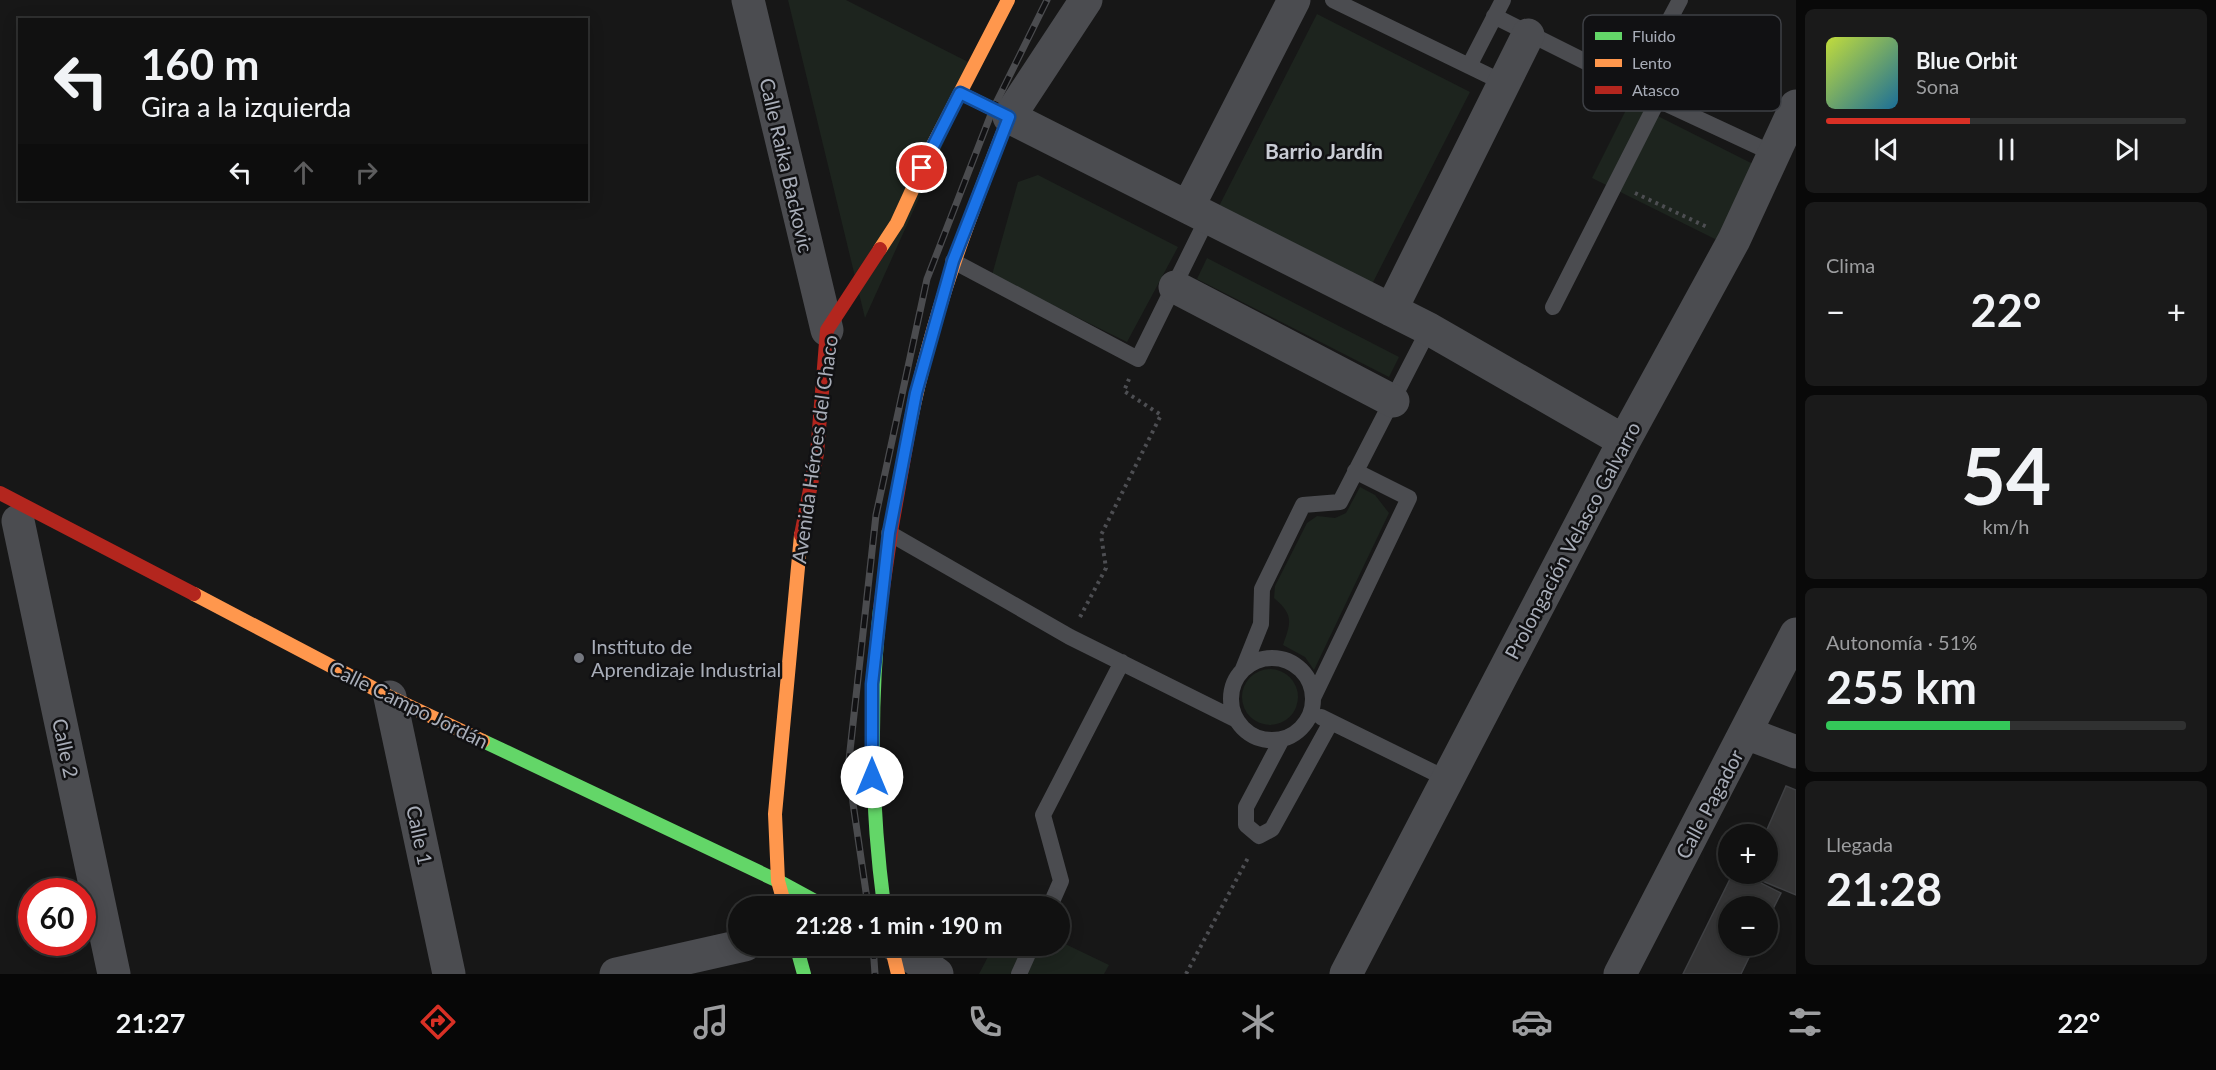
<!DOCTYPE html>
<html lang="es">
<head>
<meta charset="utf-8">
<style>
  :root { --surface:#111; --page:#1a1a1a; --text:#f1f3f6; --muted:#9c9d9f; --line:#303131; --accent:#d93025 }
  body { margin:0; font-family:Lato,sans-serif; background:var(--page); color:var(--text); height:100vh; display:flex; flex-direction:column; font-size:22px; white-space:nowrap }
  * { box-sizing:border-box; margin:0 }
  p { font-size:20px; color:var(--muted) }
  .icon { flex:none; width:33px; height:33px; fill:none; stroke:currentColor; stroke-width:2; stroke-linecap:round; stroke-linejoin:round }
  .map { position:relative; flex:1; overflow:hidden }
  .sheet { display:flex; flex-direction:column; gap:9px; padding:9px; background:#090909; width:420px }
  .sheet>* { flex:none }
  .guide { position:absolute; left:18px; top:18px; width:570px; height:183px; border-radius:0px; box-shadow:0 3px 15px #0003,0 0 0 2px var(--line); background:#111; color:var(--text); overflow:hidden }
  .fabs { position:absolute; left:1718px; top:824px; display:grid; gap:12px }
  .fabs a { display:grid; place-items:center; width:60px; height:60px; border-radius:50%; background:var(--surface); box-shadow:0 3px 15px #0003,0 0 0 2px var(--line); font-size:30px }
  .speed { position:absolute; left:18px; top:878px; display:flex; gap:12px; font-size:30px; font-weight:700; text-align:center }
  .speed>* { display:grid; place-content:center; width:78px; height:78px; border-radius:50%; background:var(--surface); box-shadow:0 3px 15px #0003,0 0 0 2px var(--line); line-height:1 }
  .speed .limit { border:9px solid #d22; background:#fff; color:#111 }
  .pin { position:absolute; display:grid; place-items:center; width:51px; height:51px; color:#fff; margin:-26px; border:3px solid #fff; border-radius:50%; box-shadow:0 2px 6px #0007 }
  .me { position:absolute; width:66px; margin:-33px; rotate:0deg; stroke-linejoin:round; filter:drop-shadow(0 0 4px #0008) }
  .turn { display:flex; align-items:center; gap:21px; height:126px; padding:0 24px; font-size:27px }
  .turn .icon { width:78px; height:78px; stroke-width:2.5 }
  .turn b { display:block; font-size:42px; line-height:51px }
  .lanes { display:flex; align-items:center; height:57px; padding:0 24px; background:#0003; justify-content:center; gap:30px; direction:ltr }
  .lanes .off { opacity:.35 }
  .big { font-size:45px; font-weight:700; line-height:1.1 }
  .sheet .widget { flex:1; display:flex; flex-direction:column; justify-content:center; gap:9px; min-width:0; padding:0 21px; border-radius:9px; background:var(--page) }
  .sheet .dial { align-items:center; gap:0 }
  .dial b { font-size:78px; line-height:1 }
  .song { display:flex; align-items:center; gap:18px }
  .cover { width:72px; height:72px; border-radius:9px; background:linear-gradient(135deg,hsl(70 70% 55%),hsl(200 70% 35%)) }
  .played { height:6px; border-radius:3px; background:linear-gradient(90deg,var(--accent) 40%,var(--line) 40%) }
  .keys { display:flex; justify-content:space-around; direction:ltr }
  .heat { display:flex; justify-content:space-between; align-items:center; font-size:33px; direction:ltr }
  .charge { height:9px; border-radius:4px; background:linear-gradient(90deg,#34c759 51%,var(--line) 0) }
  .trip { position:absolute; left:728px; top:896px; width:342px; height:60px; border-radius:30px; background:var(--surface); box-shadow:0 3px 15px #0003,0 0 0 2px var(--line); font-weight:700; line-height:60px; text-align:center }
  .tabs { display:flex; height:96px; justify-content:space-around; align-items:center; background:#070707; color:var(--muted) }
  .tabs .icon { width:42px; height:42px }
  .tabs .active { color:var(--accent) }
  .tabs b { font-size:27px; color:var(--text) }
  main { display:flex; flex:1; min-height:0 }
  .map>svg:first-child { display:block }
  .green { fill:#1d241e }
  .building { fill:#353536; stroke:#3f4043; stroke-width:1.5 }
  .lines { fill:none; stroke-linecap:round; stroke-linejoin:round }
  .path { stroke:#4d4e52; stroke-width:4; stroke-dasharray:3 4.5; stroke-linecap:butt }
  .lane { stroke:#4b4c50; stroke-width:16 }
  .street { stroke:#4b4c50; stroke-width:33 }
  .fast { stroke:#63d668; stroke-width:14 }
  .slow { stroke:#ff974d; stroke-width:14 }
  .jam { stroke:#b3261e; stroke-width:14 }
  .rail-casing { stroke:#4b4c4f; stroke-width:7 }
  .rail { stroke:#111113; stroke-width:4.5; stroke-dasharray:14; stroke-linecap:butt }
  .route-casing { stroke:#114b97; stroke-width:15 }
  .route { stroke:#1a73e8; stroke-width:10 }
  .poi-dot { fill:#757880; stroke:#111113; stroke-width:2 }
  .labels { text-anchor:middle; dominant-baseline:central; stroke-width:5; stroke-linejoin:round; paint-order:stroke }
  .street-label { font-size:20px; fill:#a8adb8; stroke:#111113 }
  .poi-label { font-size:20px; fill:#a8adb8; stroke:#111113; text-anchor:start }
  .neighbourhood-label { font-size:21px; font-weight:bold; fill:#c9ccd4; stroke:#111113 }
  .key { fill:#111113; stroke:#3e4045; stroke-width:1.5 }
  .key-label { font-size:16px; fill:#a8adb8 }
</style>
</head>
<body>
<main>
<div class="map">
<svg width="1796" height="974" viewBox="0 0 1796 974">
  <rect width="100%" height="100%" fill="#171717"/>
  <path class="green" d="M788,0H846L978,67L865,318Z
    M1317,14L1470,92L1369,290L1216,212Z
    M1630,102L1753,164L1719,241L1592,178Z
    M1038,175L1178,247L1127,342L992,275L1018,182Z
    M1207,258L1399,357L1389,377L1197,279Z
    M1360,487L1375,495L1389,513L1314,670L1305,657L1283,645C1291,622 1294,615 1274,598L1275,586L1307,523L1317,516L1335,518L1346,513Z
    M1242 697a28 28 0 1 1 56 0a28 28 0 1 1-56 0Z
    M1059,941L1109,965L1104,974H979L994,945H1059Z"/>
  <path class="building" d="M1786,786L1796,790V895L1748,875L1767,873V834H1765Z
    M1733,873H1741L1781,893L1767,921V906H1728V945H1755L1741,974H1683Z"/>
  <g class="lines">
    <path class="path" d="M1635,193L1707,227
      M1080,617L1106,568L1101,535L1161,415L1124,391L1129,379
      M1186,974L1249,856"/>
    <path class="lane" d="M1333,0L1504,83
      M1494,16L1634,86L1658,100L1772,153
      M1469,66L1503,0
      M1634,86L1680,0
      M953,261L1138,359L1208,217
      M1553,307L1658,100
      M889,533L1070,637L1235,719
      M1231 699a41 41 0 1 1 82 0a41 41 0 1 1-82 0Z
      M1243,669L1261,624L1262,589L1303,505L1340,502L1429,329
      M1313,698L1409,498L1355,471
      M1321,717L1447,779
      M1282,739L1246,807V825L1259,836L1272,829L1331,722
      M1050,906L1061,881L1043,815L1122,662
      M1019,974L1032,945"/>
    <path class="street" d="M748,0L827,330
      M1086,0L1009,117L1429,329L1624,441
      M1188,207L1294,0
      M1175,287L1393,401
      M1391,310L1528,35
      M18,521L114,974
      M390,697L449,974
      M1746,733L1796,752
      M895,945L937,974
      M616,974L745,945
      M1346,974L1624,441L1734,240L1796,106
      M1620,974L1796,634"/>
    <path class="fast" d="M880,609C869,709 871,807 884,906
      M483,741L778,881
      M778,881L824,906
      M796,945L804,974"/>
    <path class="slow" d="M880,249L897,223L931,149L1008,0
      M910,424C932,315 968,220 1009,117L960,93
      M194,594L390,697L483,741
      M785,906L778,881L775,814L801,535
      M891,945L898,974"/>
    <path class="jam" d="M0,493L194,594
      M801,535L817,454L827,330L880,249
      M880,609L892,526L910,424"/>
    <defs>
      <path id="rail" d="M868,906L848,769L876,515L927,279L993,109L1047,0
        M873,945L875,974"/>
    </defs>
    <use href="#rail" class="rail-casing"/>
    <use href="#rail" class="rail"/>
  </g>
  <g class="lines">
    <defs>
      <path id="route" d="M872,777V684L889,533L916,393L953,261L1009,117L960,93L922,168"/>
    </defs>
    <use href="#route" class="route-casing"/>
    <use href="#route" class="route"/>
  </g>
  <circle class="poi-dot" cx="579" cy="658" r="6"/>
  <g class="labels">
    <g class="street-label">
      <text transform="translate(787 165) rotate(77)">Calle Raika Backovic</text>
      <text transform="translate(814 449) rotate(-82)">Avenida Héroes del Chaco</text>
      <text transform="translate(1572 540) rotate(-62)">Prolongación Velasco Galvarro</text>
      <text transform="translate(409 704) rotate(26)">Calle Campo Jordán</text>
      <text transform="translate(66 748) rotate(78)">Calle 2</text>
      <text transform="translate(1709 804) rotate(-62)">Calle Pagador</text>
      <text transform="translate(420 835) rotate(78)">Calle 1</text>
    </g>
    <g class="poi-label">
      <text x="591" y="646">Instituto de<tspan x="591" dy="23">Aprendizaje Industrial</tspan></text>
    </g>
    <g class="neighbourhood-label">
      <text x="1324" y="150">Barrio Jardín</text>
    </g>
  </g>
  <rect x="1583" y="15" width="198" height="96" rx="9" class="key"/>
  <rect x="1595" y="32" width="27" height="8" fill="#63d668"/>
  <rect x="1595" y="59" width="27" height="8" fill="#ff974d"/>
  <rect x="1595" y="86" width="27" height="8" fill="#b3261e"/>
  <g class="key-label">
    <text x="1632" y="42">Fluido</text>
    <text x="1632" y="69">Lento</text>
    <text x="1632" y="96">Atasco</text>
  </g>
</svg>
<div class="fabs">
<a>+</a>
<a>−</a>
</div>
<div class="speed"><div class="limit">60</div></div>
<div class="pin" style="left:922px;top:168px;background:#d93025"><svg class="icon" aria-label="arrive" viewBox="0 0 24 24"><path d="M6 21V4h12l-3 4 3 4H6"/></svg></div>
<svg class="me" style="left:872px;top:777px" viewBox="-20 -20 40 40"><circle r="19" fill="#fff"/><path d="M0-13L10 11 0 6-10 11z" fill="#1a73e8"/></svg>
<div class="trip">21:28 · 1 min · 190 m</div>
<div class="guide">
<div class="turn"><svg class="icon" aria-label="left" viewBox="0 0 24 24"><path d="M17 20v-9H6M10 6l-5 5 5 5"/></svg><div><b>160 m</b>Gira a la izquierda</div></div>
<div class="lanes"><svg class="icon" aria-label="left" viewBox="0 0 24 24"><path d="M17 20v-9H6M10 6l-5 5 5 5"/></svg><svg class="icon off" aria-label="ahead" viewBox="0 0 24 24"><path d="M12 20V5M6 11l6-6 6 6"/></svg><svg class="icon off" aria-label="right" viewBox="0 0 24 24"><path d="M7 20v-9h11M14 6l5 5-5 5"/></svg></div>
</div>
</div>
<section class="sheet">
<div class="widget">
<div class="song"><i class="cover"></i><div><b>Blue Orbit</b><p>Sona</p></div></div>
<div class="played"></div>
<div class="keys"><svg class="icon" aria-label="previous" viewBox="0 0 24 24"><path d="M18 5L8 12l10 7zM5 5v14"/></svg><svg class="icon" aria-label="pause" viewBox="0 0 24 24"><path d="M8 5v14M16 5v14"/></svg><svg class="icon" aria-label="next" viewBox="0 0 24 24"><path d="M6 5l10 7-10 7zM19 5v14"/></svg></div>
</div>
<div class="widget"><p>Clima</p>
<div class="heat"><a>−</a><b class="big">22°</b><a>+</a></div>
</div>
<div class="widget dial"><b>54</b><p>km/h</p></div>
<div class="widget"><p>Autonomía · 51%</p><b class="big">255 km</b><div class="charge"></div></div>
<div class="widget"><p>Llegada</p><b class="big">21:28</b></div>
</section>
</main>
<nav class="tabs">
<b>21:27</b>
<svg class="icon active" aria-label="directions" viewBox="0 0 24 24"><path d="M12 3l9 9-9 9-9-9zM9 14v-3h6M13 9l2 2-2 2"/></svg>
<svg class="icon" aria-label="music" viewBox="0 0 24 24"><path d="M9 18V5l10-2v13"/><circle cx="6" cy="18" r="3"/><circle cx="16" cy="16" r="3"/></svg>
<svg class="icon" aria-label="phone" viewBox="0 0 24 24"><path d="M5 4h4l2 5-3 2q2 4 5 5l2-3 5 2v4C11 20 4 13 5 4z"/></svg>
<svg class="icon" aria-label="climate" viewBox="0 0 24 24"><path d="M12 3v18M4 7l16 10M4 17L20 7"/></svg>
<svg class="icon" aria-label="car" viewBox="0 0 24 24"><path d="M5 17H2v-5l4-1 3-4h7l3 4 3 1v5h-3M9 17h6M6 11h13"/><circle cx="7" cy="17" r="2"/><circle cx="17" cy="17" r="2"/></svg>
<svg class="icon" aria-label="filters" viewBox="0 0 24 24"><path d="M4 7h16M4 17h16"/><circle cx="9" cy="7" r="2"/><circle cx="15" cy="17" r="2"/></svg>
<b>22°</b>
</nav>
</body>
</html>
